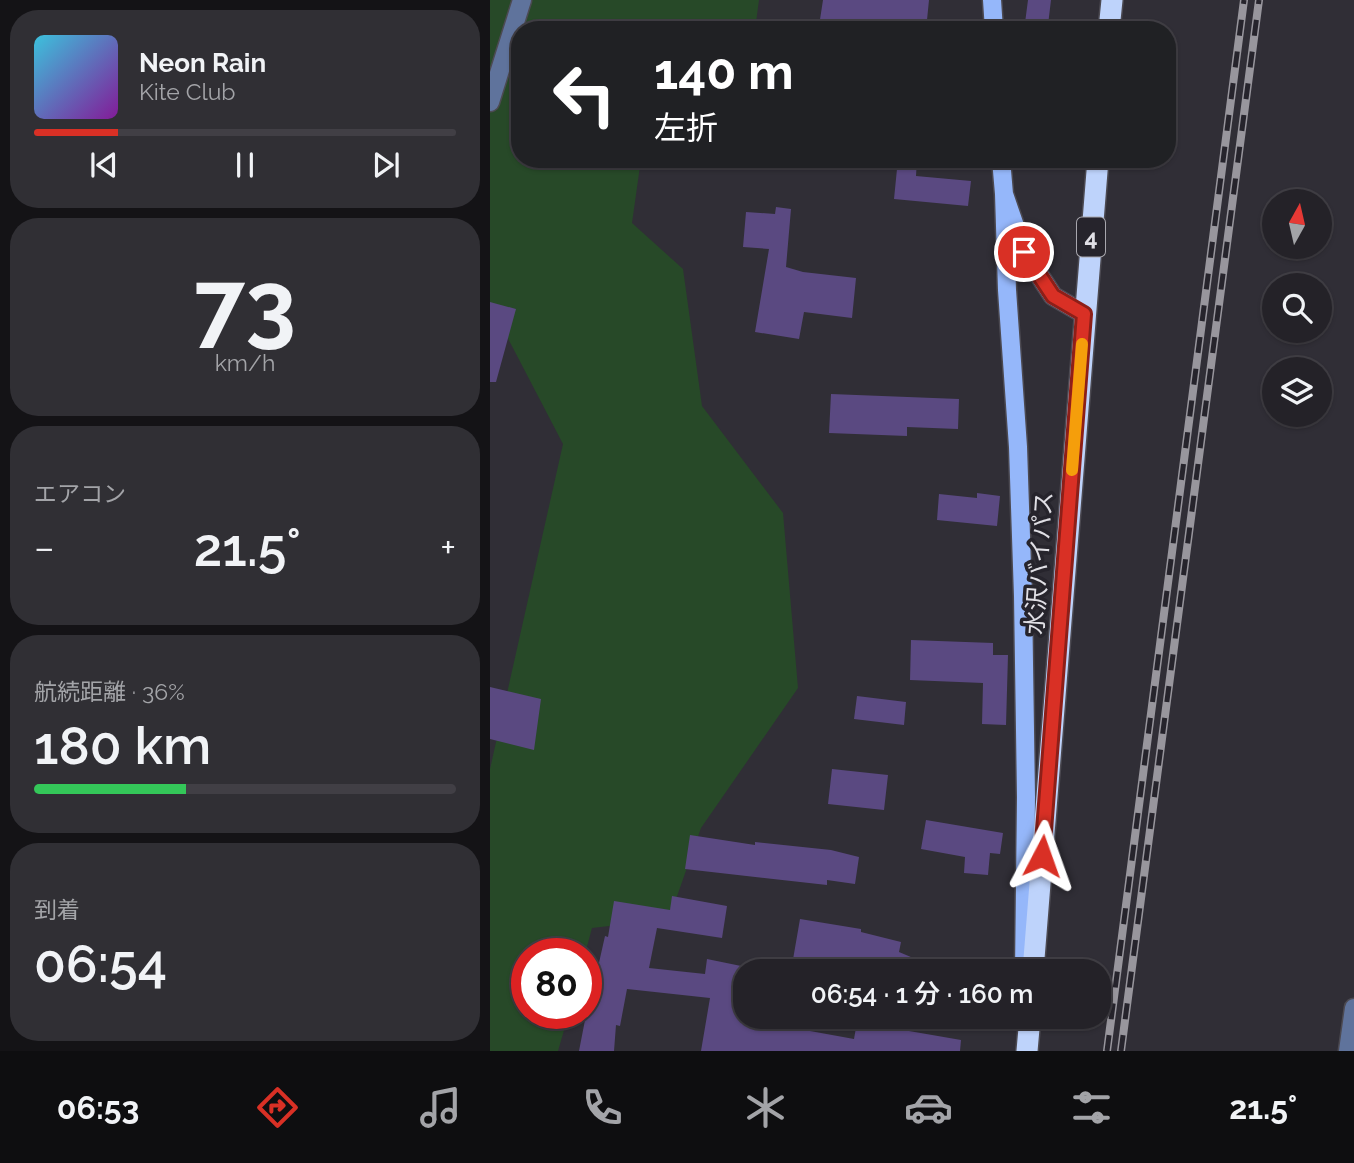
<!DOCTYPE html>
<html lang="ja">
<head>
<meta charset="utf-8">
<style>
  :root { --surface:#242228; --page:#302f34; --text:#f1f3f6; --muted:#a3a4a8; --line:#413f45; --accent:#d93025 }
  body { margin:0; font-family:Raleway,"Noto Sans JP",sans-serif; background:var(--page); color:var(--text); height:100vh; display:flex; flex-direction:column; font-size:26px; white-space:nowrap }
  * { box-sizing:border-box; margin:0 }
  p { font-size:23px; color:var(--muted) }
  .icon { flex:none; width:38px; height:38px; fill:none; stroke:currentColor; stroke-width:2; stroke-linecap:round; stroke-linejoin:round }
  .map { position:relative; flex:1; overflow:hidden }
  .drawer { display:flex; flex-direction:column; gap:10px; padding:10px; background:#141316; width:490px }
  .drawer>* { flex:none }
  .banner { position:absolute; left:21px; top:21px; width:665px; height:147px; border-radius:28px; box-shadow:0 2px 5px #0004,0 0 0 2px var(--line); background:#202124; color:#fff; overflow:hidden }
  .needle { width:46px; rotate:8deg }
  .tools { position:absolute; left:772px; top:189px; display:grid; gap:14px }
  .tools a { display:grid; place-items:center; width:70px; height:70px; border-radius:50%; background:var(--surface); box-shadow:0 2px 5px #0004,0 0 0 2px var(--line); font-size:35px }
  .speed { position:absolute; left:21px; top:938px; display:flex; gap:14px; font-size:35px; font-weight:700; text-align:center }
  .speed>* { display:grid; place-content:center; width:91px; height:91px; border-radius:50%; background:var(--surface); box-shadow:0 2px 5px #0004,0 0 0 2px var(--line); line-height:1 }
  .speed .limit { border:10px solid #d22; background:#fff; color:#111 }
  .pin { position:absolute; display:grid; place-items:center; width:60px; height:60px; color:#fff; margin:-30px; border:4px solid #fff; border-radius:50%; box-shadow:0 2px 7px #0007 }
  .me { position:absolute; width:77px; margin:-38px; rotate:4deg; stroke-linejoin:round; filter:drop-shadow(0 0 5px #0008) }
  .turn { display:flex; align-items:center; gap:24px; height:147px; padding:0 28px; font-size:32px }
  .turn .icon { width:91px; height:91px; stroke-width:2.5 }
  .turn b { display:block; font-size:49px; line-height:60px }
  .big { font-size:52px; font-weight:600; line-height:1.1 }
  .drawer .widget { flex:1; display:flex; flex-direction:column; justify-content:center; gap:10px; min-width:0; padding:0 24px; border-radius:28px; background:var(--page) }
  .drawer .dial { align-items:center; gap:0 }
  .dial b { font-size:91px; line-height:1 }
  .song { display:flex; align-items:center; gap:21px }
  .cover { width:84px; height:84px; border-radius:10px; background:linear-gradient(135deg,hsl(190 70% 55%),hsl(290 70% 35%)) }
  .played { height:7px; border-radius:4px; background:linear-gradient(90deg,var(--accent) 20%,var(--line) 20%) }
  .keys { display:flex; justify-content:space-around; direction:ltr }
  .heat { display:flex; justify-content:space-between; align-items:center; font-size:38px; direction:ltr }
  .charge { height:10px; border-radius:5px; background:linear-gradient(90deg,#34c759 36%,var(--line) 0) }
  .trip { position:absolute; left:243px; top:959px; width:378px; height:70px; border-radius:28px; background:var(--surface); box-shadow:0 2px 5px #0004,0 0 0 2px var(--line); font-weight:600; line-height:70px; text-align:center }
  .tabs { display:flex; height:112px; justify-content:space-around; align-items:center; background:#0e0e10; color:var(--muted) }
  .tabs .icon { width:49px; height:49px }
  .tabs .active { color:var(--accent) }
  .tabs b { font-size:32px; color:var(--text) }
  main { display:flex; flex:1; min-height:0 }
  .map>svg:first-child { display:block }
  .green { fill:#274928 }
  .building { fill:#5a4981 }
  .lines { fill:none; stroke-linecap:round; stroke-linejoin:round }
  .minor-casing { stroke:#4c4a52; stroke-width:21 }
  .major-casing { stroke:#4c4a52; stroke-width:21 }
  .highway-casing { stroke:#4c4a52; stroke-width:24 }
  .minor { stroke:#5f739c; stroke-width:18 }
  .major { stroke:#95b7fa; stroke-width:18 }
  .highway { stroke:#bed3fb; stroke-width:21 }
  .rail-casing { stroke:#98969d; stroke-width:8 }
  .rail { stroke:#26242c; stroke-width:5; stroke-dasharray:16; stroke-linecap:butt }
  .route-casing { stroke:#8d1f18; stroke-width:18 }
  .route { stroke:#d93025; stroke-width:12 }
  .slow { stroke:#f59e0b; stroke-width:12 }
  .labels { text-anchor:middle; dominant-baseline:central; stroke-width:7; stroke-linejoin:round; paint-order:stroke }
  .shield { fill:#26242c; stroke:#a8a7ae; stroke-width:2 }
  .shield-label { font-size:23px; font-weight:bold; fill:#e0dfe5 }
  .street-label { font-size:24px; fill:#e0dfe5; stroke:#26242c }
</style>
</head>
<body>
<main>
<section class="drawer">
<div class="widget">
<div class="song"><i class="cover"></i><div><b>Neon Rain</b><p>Kite Club</p></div></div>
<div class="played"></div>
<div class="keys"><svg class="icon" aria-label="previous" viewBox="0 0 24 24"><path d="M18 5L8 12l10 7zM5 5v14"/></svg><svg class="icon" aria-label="pause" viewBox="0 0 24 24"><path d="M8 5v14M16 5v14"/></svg><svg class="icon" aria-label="next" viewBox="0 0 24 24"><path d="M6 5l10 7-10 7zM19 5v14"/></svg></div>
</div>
<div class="widget dial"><b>73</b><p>km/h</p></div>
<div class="widget"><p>エアコン</p>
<div class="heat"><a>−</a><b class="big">21.5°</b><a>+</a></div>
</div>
<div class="widget"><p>航続距離 · 36%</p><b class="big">180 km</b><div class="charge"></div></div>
<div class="widget"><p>到着</p><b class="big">06:54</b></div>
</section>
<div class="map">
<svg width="864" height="1051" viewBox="0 0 864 1051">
  <rect width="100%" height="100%" fill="#302e36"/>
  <path class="green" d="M0,0H269L265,30H30V159H151L142,223L193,269L212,406L293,513L308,688L211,828L179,919L102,928L95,954H37V1013H79L68,1051H0V769L73,444L0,304Z"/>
  <path class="building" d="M333,0H439L436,30H349L329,26Z
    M538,0H561L558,25L535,23Z
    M408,159H427L426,176L481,181L478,206L404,199Z
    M286,207L301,209L296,267L313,272L366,278L362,318L314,312L309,339L265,332L279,249L253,247L256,212L285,214Z
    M0,302L26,309L6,382H0Z
    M341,394L469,399L468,429L417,427V436L339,433Z
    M487,493L510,496L507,526L447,520L449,494L487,498Z
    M421,640L503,643V655H518L516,725L492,724L493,683L420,680Z
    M0,687L51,699L44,750L0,739Z
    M367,696L416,702L414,725L364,719Z
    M342,769L398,775L394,810L338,804Z
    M436,820L513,833L510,854L500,853L498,875L474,873L475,857L431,849Z
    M200,835L265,845V842L341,850L369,857L365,884L337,880V885L195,869Z
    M182,896L237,906L232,938L167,928L159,968L215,974L217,959L256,967V1017H260L259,1020L364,1039L367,1022L471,1040L470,1051H211L220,998L137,989L130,1026L126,1025L124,1051H89L102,984L104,985L115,936L118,937L124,901L180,910Z
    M310,919L371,929V932L411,942L409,952L454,971H301Z"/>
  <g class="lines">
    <defs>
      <path id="minor" d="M0,102L32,0
        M858,1051L864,1008"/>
      <path id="major" d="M502,0L504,30
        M511,159L514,194L534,252L563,296L594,314
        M514,194L517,290L528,447L533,596L536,797L534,971"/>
      <path id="highway" d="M619,30L622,0
        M543,971L608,159
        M537,1051L540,1017"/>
    </defs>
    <use href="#minor" class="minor-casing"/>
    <use href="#major" class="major-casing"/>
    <use href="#highway" class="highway-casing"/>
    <use href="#minor" class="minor"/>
    <use href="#major" class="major"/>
    <use href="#highway" class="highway"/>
    <defs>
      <path id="rail" d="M617,1051L754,0
        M631,1051L769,0"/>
    </defs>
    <use href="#rail" class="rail-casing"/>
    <use href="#rail" class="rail"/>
  </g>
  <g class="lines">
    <defs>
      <path id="route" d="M534,252L563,296L594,314L552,856"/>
    </defs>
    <use href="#route" class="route-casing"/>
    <use href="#route" class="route"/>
    <path class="slow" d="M582,470L592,344"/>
  </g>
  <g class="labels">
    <rect class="shield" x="587" y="217.5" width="28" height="39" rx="5"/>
    <g class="shield-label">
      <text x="601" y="237">4</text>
    </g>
    <g class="street-label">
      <text transform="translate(549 563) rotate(-86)">水沢バイパス</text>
    </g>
  </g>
</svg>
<div class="tools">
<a><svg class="needle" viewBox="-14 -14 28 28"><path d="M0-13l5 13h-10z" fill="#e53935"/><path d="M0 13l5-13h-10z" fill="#a3a4a8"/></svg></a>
<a><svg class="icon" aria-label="search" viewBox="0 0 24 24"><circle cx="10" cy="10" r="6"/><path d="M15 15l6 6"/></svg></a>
<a><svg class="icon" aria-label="layers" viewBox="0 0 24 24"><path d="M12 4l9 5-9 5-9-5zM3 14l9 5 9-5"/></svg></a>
</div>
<div class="speed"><div class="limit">80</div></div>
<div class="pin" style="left:534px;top:252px;background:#d93025"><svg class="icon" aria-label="arrive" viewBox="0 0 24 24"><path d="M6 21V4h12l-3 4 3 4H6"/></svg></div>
<svg class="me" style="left:552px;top:856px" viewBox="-20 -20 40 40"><path d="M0-17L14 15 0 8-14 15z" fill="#d93025" stroke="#fff" stroke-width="4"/></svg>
<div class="trip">06:54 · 1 分 · 160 m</div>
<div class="banner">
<div class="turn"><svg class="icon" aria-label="left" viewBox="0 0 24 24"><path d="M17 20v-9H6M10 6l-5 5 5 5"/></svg><div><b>140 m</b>左折</div></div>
</div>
</div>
</main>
<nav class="tabs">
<b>06:53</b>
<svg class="icon active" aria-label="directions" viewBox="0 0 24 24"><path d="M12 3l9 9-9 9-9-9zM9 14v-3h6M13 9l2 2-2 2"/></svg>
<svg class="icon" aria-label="music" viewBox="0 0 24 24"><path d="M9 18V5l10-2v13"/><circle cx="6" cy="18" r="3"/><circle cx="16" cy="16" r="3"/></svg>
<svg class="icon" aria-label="phone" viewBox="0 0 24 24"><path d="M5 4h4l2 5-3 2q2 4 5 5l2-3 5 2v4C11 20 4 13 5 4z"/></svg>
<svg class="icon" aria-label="climate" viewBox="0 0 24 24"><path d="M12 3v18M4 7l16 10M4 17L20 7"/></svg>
<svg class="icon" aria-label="car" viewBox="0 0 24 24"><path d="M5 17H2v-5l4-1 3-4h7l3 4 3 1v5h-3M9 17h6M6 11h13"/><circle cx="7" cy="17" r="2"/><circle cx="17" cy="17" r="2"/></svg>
<svg class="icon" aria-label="filters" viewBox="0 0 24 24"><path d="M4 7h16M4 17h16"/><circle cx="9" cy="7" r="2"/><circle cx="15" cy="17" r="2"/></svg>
<b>21.5°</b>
</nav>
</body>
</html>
